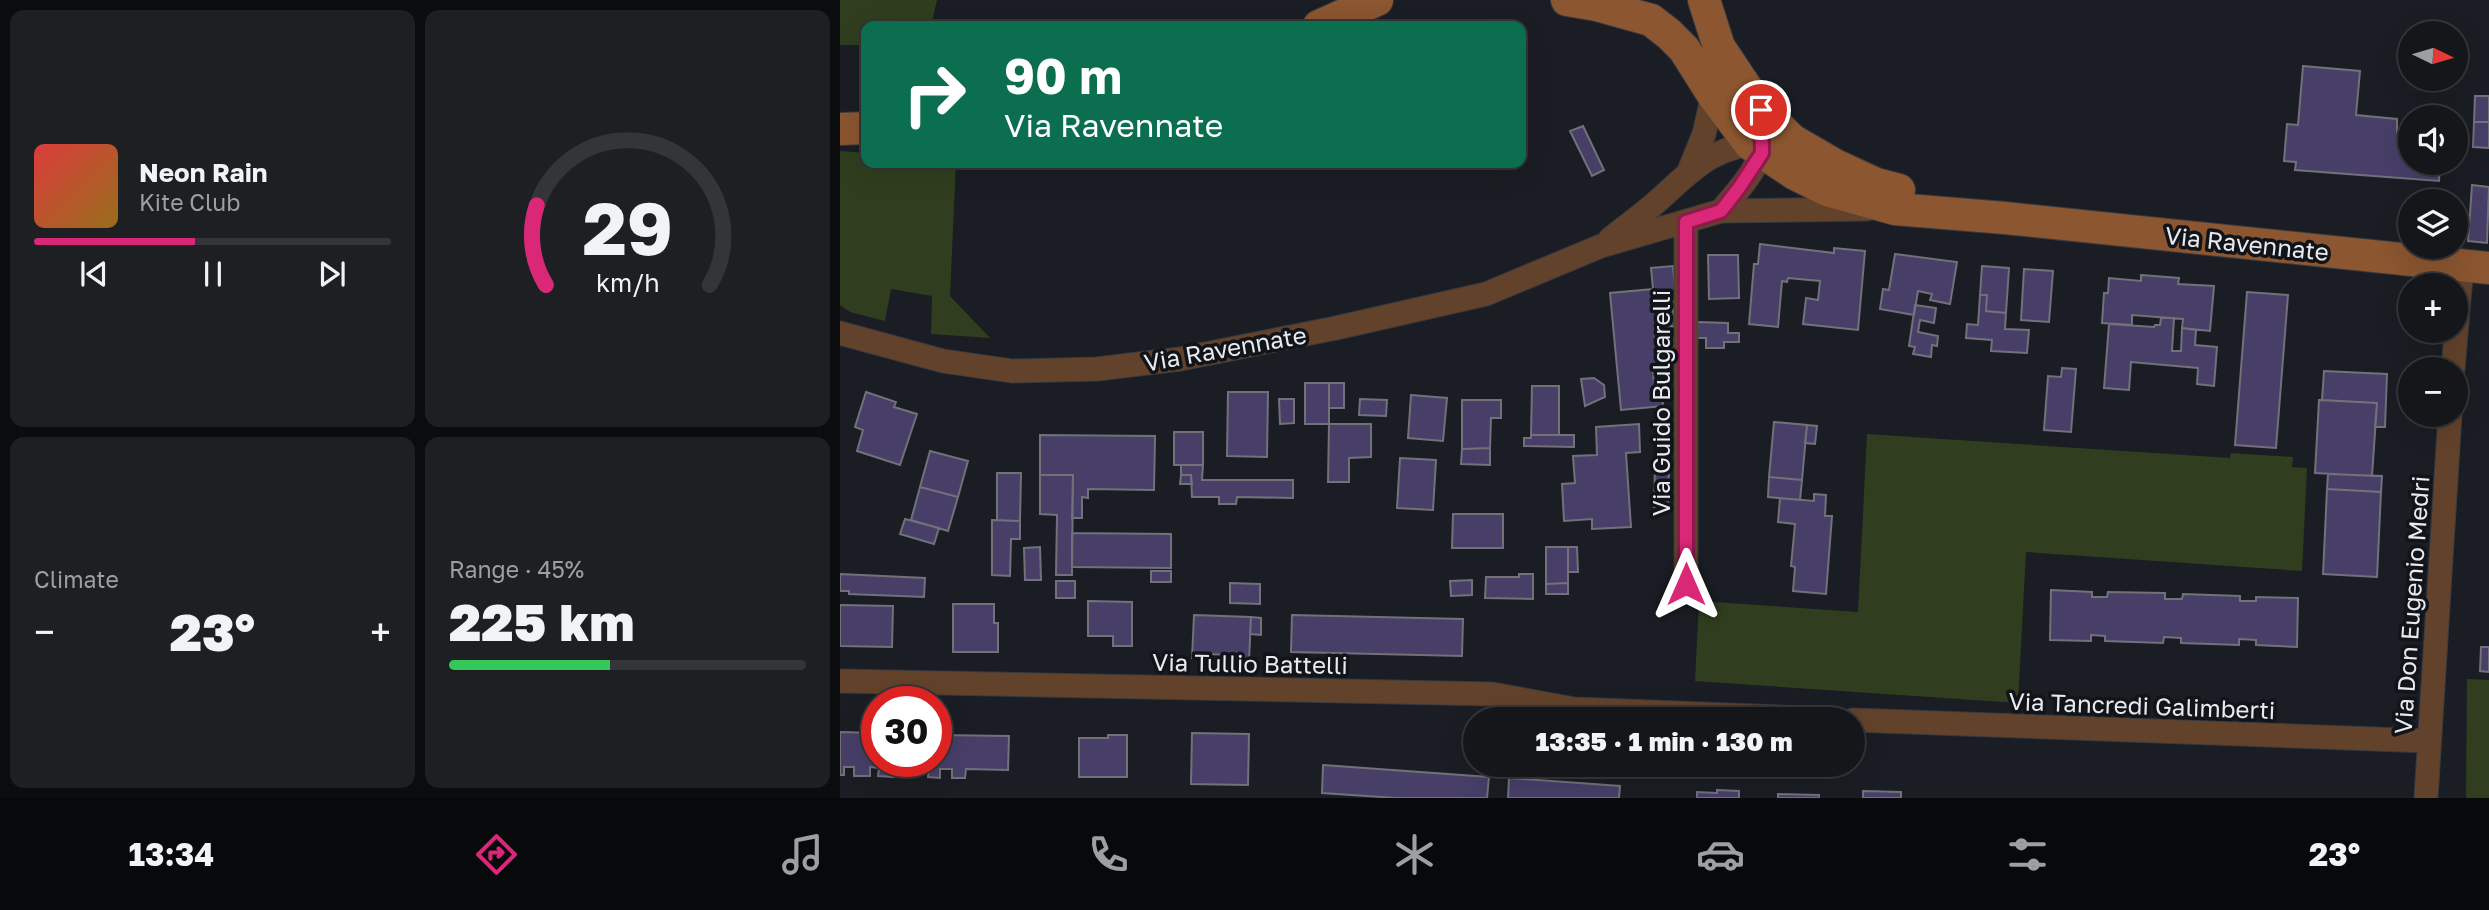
<!DOCTYPE html>
<html lang="en">
<head>
<meta charset="utf-8">
<style>
  :root { --surface:#14161a; --page:#1d1f23; --text:#f1f3f6; --muted:#9d9fa2; --line:#333539; --accent:#db2777 }
  body { margin:0; font-family:"Golos Text",sans-serif; background:var(--page); color:var(--text); height:100vh; display:flex; flex-direction:column; font-size:26px; white-space:nowrap }
  * { box-sizing:border-box; margin:0 }
  p { font-size:23px; color:var(--muted) }
  .icon { flex:none; width:38px; height:38px; fill:none; stroke:currentColor; stroke-width:2; stroke-linecap:round; stroke-linejoin:round }
  .map { position:relative; flex:1; overflow:hidden }
  .details { display:flex; flex-direction:column; gap:10px; padding:10px; background:#0b0c0e; width:840px }
  .details>* { flex:none }
  .guide { position:absolute; left:21px; top:21px; width:665px; height:147px; border-radius:14px; box-shadow:0 7px 28px #0002,0 0 0 2px var(--line); background:#0b6e4f; color:#fff; overflow:hidden }
  .needle { width:46px; rotate:95deg }
  .fabs { position:absolute; left:1558px; top:21px; display:grid; gap:14px }
  .fabs a { display:grid; place-items:center; width:70px; height:70px; border-radius:50%; background:var(--surface); box-shadow:0 7px 28px #0002,0 0 0 2px var(--line); font-size:35px }
  .speed { position:absolute; left:21px; top:686px; display:flex; gap:14px; font-size:35px; font-weight:700; text-align:center }
  .speed>* { display:grid; place-content:center; width:91px; height:91px; border-radius:50%; background:var(--surface); box-shadow:0 7px 28px #0002,0 0 0 2px var(--line); line-height:1 }
  .speed .limit { border:10px solid #d22; background:#fff; color:#111 }
  .pin { position:absolute; display:grid; place-items:center; width:60px; height:60px; color:#fff; margin:-30px; border:4px solid #fff; border-radius:50%; box-shadow:0 2px 7px #0007 }
  .me { position:absolute; width:77px; margin:-38px; rotate:0deg; stroke-linejoin:round; filter:drop-shadow(0 0 5px #0008) }
  .turn { display:flex; align-items:center; gap:24px; height:147px; padding:0 28px; font-size:32px }
  .turn .icon { width:91px; height:91px; stroke-width:2.5 }
  .turn b { display:block; font-size:49px; line-height:60px }
  .big { font-size:52px; font-weight:800; line-height:1.1 }
  .details .tile { flex:1; display:flex; flex-direction:column; justify-content:center; gap:10px; min-width:0; padding:0 24px; border-radius:14px; background:var(--page) }
  .details .dial { align-items:center; gap:0 }
  .dial svg { height:182px; overflow:visible; fill:none; stroke:var(--line); stroke-width:7; stroke-linecap:round; text-anchor:middle }
  .dial text { fill:var(--text); stroke:none }
  .song { display:flex; align-items:center; gap:21px }
  .cover { width:84px; height:84px; border-radius:10px; background:linear-gradient(135deg,hsl(0 70% 55%),hsl(40 70% 35%)) }
  .played { height:7px; border-radius:4px; background:linear-gradient(90deg,var(--accent) 45%,var(--line) 45%) }
  .keys { display:flex; justify-content:space-around; direction:ltr }
  .heat { display:flex; justify-content:space-between; align-items:center; font-size:38px; direction:ltr }
  .charge { height:10px; border-radius:5px; background:linear-gradient(90deg,#34c759 45%,var(--line) 0) }
  .details .tiles { flex:1; display:grid; gap:10px; grid-template-columns:repeat(2,1fr) }
  .trip { position:absolute; left:623px; top:707px; width:402px; height:70px; border-radius:35px; background:var(--surface); box-shadow:0 7px 28px #0002,0 0 0 2px var(--line); font-weight:800; line-height:70px; text-align:center }
  .tabs { display:flex; height:112px; justify-content:space-around; align-items:center; background:#08090a; color:var(--muted) }
  .tabs .icon { width:49px; height:49px }
  .tabs .active { color:var(--accent) }
  .tabs b { font-size:32px; color:var(--text) }
  main { display:flex; flex:1; min-height:0 }
  .map>svg:first-child { display:block }
  .green { fill:#303e1f }
  .building { fill:#473f68; stroke:#72717a; stroke-width:2 }
  .lines { fill:none; stroke-linecap:round; stroke-linejoin:round }
  .minor-casing { stroke:#373a40; stroke-width:25 }
  .secondary-casing { stroke:#373a40; stroke-width:34 }
  .minor { stroke:#63422b; stroke-width:23 }
  .secondary { stroke:#8b5630; stroke-width:32 }
  .route-casing { stroke:#8e194d; stroke-width:18 }
  .route { stroke:#db2777; stroke-width:12 }
  .labels { text-anchor:middle; dominant-baseline:central; stroke-width:7; stroke-linejoin:round; paint-order:stroke }
  .street-label { font-size:24px; fill:#e8eaef; stroke:#111419 }
</style>
</head>
<body>
<main>
<section class="details">
<div class="tiles">
<div class="tile">
<div class="song"><i class="cover"></i><div><b>Neon Rain</b><p>Kite Club</p></div></div>
<div class="played"></div>
<div class="keys"><svg class="icon" aria-label="previous" viewBox="0 0 24 24"><path d="M18 5L8 12l10 7zM5 5v14"/></svg><svg class="icon" aria-label="pause" viewBox="0 0 24 24"><path d="M8 5v14M16 5v14"/></svg><svg class="icon" aria-label="next" viewBox="0 0 24 24"><path d="M6 5l10 7-10 7zM19 5v14"/></svg></div>
</div>
<div class="tile dial"><svg viewBox="0 0 100 80">
<path d="M14 69A42 42 0 1 1 86 69"/>
<path d="M14 69A42 42 0 0 1 10 34" stroke="#db2777"/>
<text x="50" y="56" font-size="32" font-weight="700">29</text>
<text x="50" y="72" font-size="11">km/h</text>
</svg></div>
<div class="tile"><p>Climate</p>
<div class="heat"><a>−</a><b class="big">23°</b><a>+</a></div>
</div>
<div class="tile"><p>Range · 45%</p><b class="big">225 km</b><div class="charge"></div></div>
</div>
</section>
<div class="map">
<svg width="1649" height="798" viewBox="0 0 1649 798">
  <rect width="100%" height="100%" fill="#1a1d23"/>
  <path class="green" d="M0,0H97L91,26H26V45H0Z
    M0,151L26,153V163H116L110,296L150,338L91,334L92,296L51,289L45,321L10,312L0,305Z
    M1027,434L1390,458L1391,453L1453,457L1452,467L1467,468L1462,571L1186,552L1178,703L855,681L859,601L1018,612Z
    M1627,679L1649,680V798H1626Z"/>
  <path class="building" d="M1463,66L1520,71L1516,115L1557,119V132L1570,133V163H1600L1599,181L1455,170L1456,162L1444,161L1447,124L1458,125Z
    M1635,96H1649V122H1634Z
    M1634,122H1649V148L1633,147Z
    M743,126L764,170L752,176L730,131Z
    M1632,185L1649,187L1647,243L1628,241Z
    M920,244L994,253V248L1025,251L1018,330L963,324L966,298L978,300L980,281L948,278L947,282L942,281L938,327L909,324L914,264H918Z
    M1055,254L1117,262L1110,304L1090,300L1092,294L1078,291L1074,315L1040,309L1043,289L1049,290Z
    M868,255H898L899,298L869,299Z
    M833,266L836,301H832L835,326L814,328L817,352H820L821,366L813,367L814,387L821,386L823,406L781,410L770,293L813,289L811,268Z
    M1142,266L1169,268L1166,313L1146,311L1147,295H1140Z
    M1184,269L1213,271L1209,322L1181,320Z
    M1301,275L1339,278L1338,284L1374,286L1370,331L1342,328L1343,319L1292,315V325L1262,323L1264,293H1268L1269,278L1301,281Z
    M1407,292L1448,295L1436,448L1395,445Z
    M1140,295H1147L1146,311L1166,313L1165,329L1189,330L1187,353L1151,351L1152,340L1126,338L1127,324L1138,325Z
    M1075,305L1096,308L1094,323L1080,320L1078,332L1098,336L1097,346L1092,345L1091,357L1073,354L1075,347L1069,346Z
    M1321,318H1334L1332,351H1341L1342,328L1356,330L1355,345L1377,347L1374,386L1357,384L1358,368L1291,362L1289,390L1264,388L1269,324L1314,327L1315,325H1320Z
    M858,322L888,323V333H899V342H884V348H866V338H857Z
    M834,337L836,365L821,366L820,352H817L815,339Z
    M1222,368L1236,369L1231,432L1204,430L1208,376L1221,377Z
    M1484,371L1547,374L1545,427H1535L1537,403L1482,400Z
    M754,378L764,385L765,397L745,406L741,379Z
    M465,383H489V424H465Z
    M489,383H504V408H489Z
    M692,386H719V435H691Z
    M26,392L56,402L54,407L77,414L60,465L17,451L23,430L15,427Z
    M388,392H428L427,457L387,456Z
    M571,395L607,398L603,441L568,438Z
    M439,399H454V423L440,424Z
    M520,399L547,400L546,416L519,415Z
    M622,400H661V418H651L650,448L622,449Z
    M1479,400L1537,403L1532,476L1475,473Z
    M934,422L967,425L962,480L929,477Z
    M489,424H531V457L509,458V482H488Z
    M799,424L800,452L786,453L791,527L752,529V519L724,521L722,484L735,483L733,456L757,455L756,427Z
    M967,425L977,426L975,444L965,443Z
    M334,432H363V465H334Z
    M200,435L315,436L314,490L248,489V498L242,497V518H232L233,475H200Z
    M691,435H734V447L684,446V438H691Z
    M650,448V465L621,464L622,449Z
    M90,451L128,461L118,497L80,487Z
    M560,458L596,460L593,510L557,508Z
    M341,465H363L362,480H453V498L397,497L396,504H379V497H352L351,475H341Z
    M815,466L829,467L828,508L814,507Z
    M157,473H181L180,521L157,520Z
    M1488,474L1542,476L1541,492L1487,489Z
    M200,475H233L232,575H216L217,515L200,514Z
    M341,475H351L352,484H340Z
    M929,477L962,480L960,500L928,497Z
    M80,487L118,497L108,531L71,520Z
    M1487,489L1541,492L1537,577L1483,574Z
    M974,494L986,495L985,516H992L986,594L953,591L955,567L951,566L955,524L938,522L940,498L974,501Z
    M613,514H663V548H612Z
    M65,519L99,528L94,544L60,534Z
    M152,520L180,521V539H171L170,576L152,575Z
    M232,533L331,534V568L232,567Z
    M200,547L201,580H185L184,548Z
    M706,547H728V583L706,584Z
    M728,547H737L738,572H728Z
    M311,571H331V582H311Z
    M0,574L85,578L84,597L9,594V591H0Z
    M679,574H693V599L645,598L646,577H679Z
    M632,580V595L611,596L610,581Z
    M216,581H235V598H216Z
    M390,583L420,584V604L390,603Z
    M728,583V594H706V584Z
    M1211,590L1252,592V597H1267L1268,592L1325,593V599H1342L1343,594L1400,596V601H1416V597L1458,598L1457,647L1416,645V640L1399,639V645L1341,643V638L1324,637L1323,643L1265,641V636L1251,635V641L1210,640Z
    M248,601L292,602V646H273V636H248Z
    M113,604H154V623H158V652H113Z
    M0,605L53,606L52,647L0,646Z
    M354,615L411,617L409,661L391,660V655L366,654V659L352,658Z
    M452,615L623,619L622,656L451,652Z
    M411,617L421,618V635L410,634Z
    M1641,647H1649V672L1640,671Z
    M0,732L37,733V761H96V735L169,736L168,770L126,769L125,778H112V769H100V778L88,777L89,769L77,768V777H63V768H54V777L38,776L39,768L30,767V776H14V767H4V775H0Z
    M352,733L409,734L408,785L351,784Z
    M268,735H287V777H239V738H268Z
    M483,765L649,777L647,798H556L482,793Z
    M669,778L780,786L779,798H668Z
    M877,790L899,791V798H857V792L877,793Z
    M1023,791L1061,792V798H1023Z
    M938,794L979,795V798H938Z"/>
  <g class="lines">
    <defs>
      <path id="minor" d="M849,171L864,134L873,95
        M881,211C897,191 923,166 922,140
        M770,239C784,228 799,217 813,205C852,171 869,147 924,142
        M0,333L103,361L172,371L257,369L340,359L496,328L646,294L761,246L881,211L1027,209
        M1613,369L1622,265
        M846,584V222
        M0,681L652,694L734,709L991,719
        M1013,720L1589,741
        M1586,798L1610,415"/>
      <path id="secondary" d="M727,0L757,5L777,2
        M864,0L879,47L921,110L952,140L995,165L1036,184L1059,190
        M757,5L811,20L829,34L844,49L873,95L910,144L955,174L987,190L1055,209L1165,218L1649,268
        M479,26L537,0
        M0,129L26,128"/>
    </defs>
    <use href="#minor" class="minor-casing"/>
    <use href="#secondary" class="secondary-casing"/>
    <use href="#minor" class="minor"/>
    <use href="#secondary" class="secondary"/>
  </g>
  <g class="lines">
    <defs>
      <path id="route" d="M846,584V222L881,211L899,188L922,153L921,110"/>
    </defs>
    <use href="#route" class="route-casing"/>
    <use href="#route" class="route"/>
  </g>
  <g class="labels">
    <g class="street-label">
      <text transform="translate(1407 243) rotate(6)">Via Ravennate</text>
      <text transform="translate(385 348) rotate(-10)">Via Ravennate</text>
      <text transform="translate(820 403) rotate(-90)">Via Guido Bulgarelli</text>
      <text transform="translate(1571 605) rotate(-86)">Via Don Eugenio Medri</text>
      <text transform="translate(410 663) rotate(1)">Via Tullio Battelli</text>
      <text transform="translate(1302 705) rotate(2)">Via Tancredi Galimberti</text>
    </g>
  </g>
</svg>
<div class="fabs">
<a><svg class="needle" viewBox="-14 -14 28 28"><path d="M0-13l5 13h-10z" fill="#e53935"/><path d="M0 13l5-13h-10z" fill="#9d9fa2"/></svg></a>
<a><svg class="icon" aria-label="sound" viewBox="0 0 24 24"><path d="M4 9h4l5-4v14l-5-4H4zM17 9q2 3 0 6"/></svg></a>
<a><svg class="icon" aria-label="layers" viewBox="0 0 24 24"><path d="M12 4l9 5-9 5-9-5zM3 14l9 5 9-5"/></svg></a>
<a>+</a>
<a>−</a>
</div>
<div class="speed"><div class="limit">30</div></div>
<div class="pin" style="left:921px;top:110px;background:#d93025"><svg class="icon" aria-label="arrive" viewBox="0 0 24 24"><path d="M6 21V4h12l-3 4 3 4H6"/></svg></div>
<svg class="me" style="left:846px;top:584px" viewBox="-20 -20 40 40"><path d="M0-17L14 15 0 8-14 15z" fill="#db2777" stroke="#fff" stroke-width="4"/></svg>
<div class="trip">13:35 · 1 min · 130 m</div>
<div class="guide">
<div class="turn"><svg class="icon" aria-label="right" viewBox="0 0 24 24"><path d="M7 20v-9h11M14 6l5 5-5 5"/></svg><div><b>90 m</b>Via Ravennate</div></div>
</div>
</div>
</main>
<nav class="tabs">
<b>13:34</b>
<svg class="icon active" aria-label="directions" viewBox="0 0 24 24"><path d="M12 3l9 9-9 9-9-9zM9 14v-3h6M13 9l2 2-2 2"/></svg>
<svg class="icon" aria-label="music" viewBox="0 0 24 24"><path d="M9 18V5l10-2v13"/><circle cx="6" cy="18" r="3"/><circle cx="16" cy="16" r="3"/></svg>
<svg class="icon" aria-label="phone" viewBox="0 0 24 24"><path d="M5 4h4l2 5-3 2q2 4 5 5l2-3 5 2v4C11 20 4 13 5 4z"/></svg>
<svg class="icon" aria-label="climate" viewBox="0 0 24 24"><path d="M12 3v18M4 7l16 10M4 17L20 7"/></svg>
<svg class="icon" aria-label="car" viewBox="0 0 24 24"><path d="M5 17H2v-5l4-1 3-4h7l3 4 3 1v5h-3M9 17h6M6 11h13"/><circle cx="7" cy="17" r="2"/><circle cx="17" cy="17" r="2"/></svg>
<svg class="icon" aria-label="filters" viewBox="0 0 24 24"><path d="M4 7h16M4 17h16"/><circle cx="9" cy="7" r="2"/><circle cx="15" cy="17" r="2"/></svg>
<b>23°</b>
</nav>
</body>
</html>
